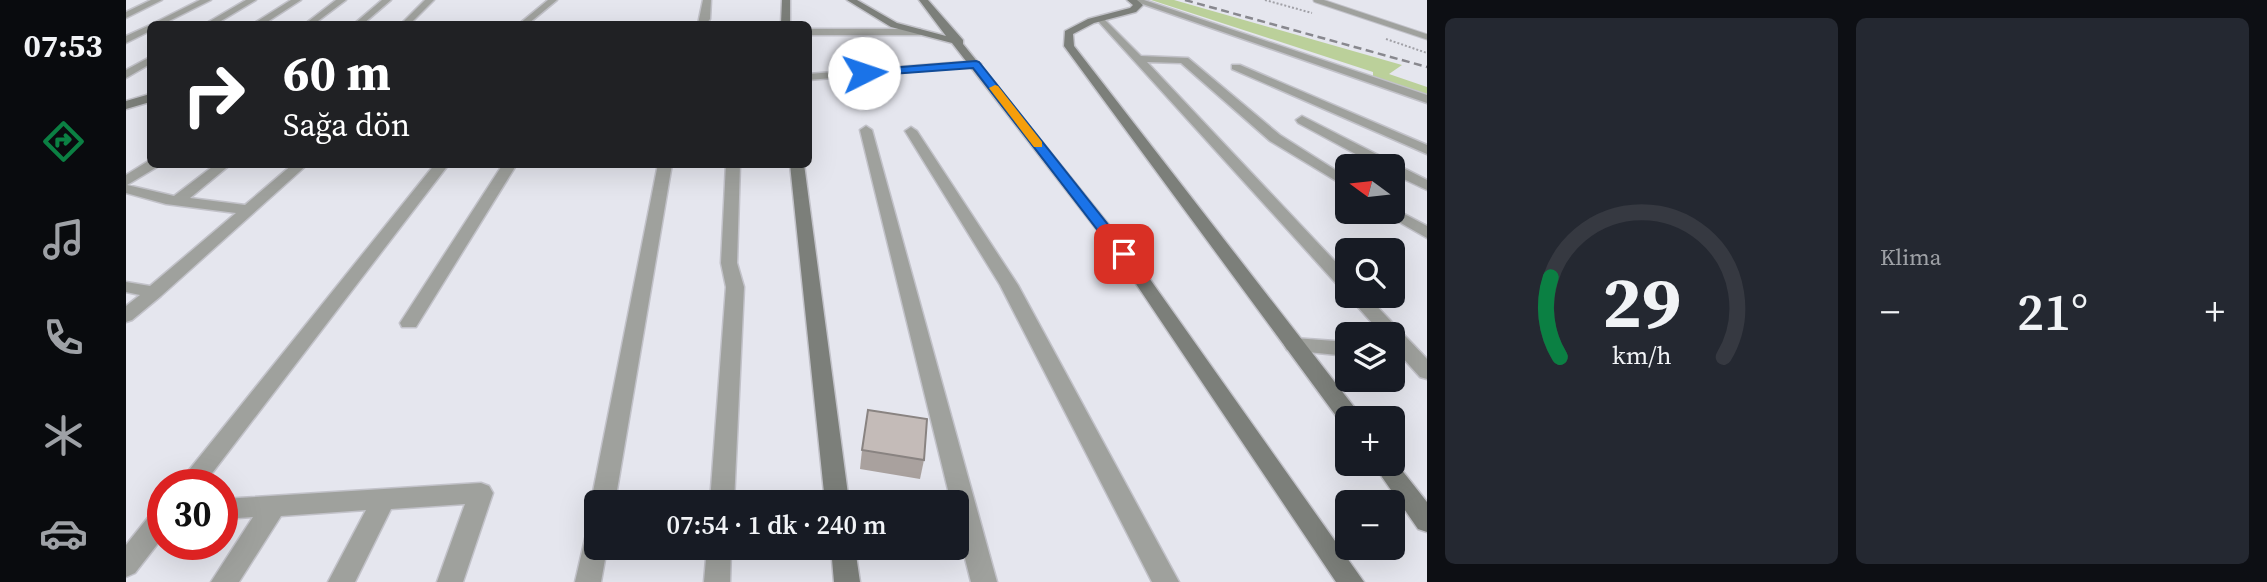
<!DOCTYPE html>
<html lang="tr">
<head>
<meta charset="utf-8">
<style>
  :root { --surface:#171b24; --page:#242831; --text:#f1f3f6; --muted:#9ea1a6; --line:#363941; --accent:#0b8043 }
  body { margin:0; font-family:"Source Serif 4",serif; background:var(--page); color:var(--text); height:100vh; display:flex; flex-direction:column; font-size:26px; white-space:nowrap }
  * { box-sizing:border-box; margin:0 }
  p { font-size:23px; color:var(--muted) }
  .icon { flex:none; width:38px; height:38px; fill:none; stroke:currentColor; stroke-width:2; stroke-linecap:round; stroke-linejoin:round }
  .map { position:relative; flex:1; overflow:hidden }
  .sheet { display:flex; flex-direction:column; gap:18px; padding:18px; background:#0d0f14; width:840px }
  .sheet>* { flex:none }
  .banner { position:absolute; left:21px; top:21px; width:665px; height:147px; border-radius:10px; box-shadow:0 7px 28px #0002; background:#202124; color:#fff; overflow:hidden }
  .needle { width:46px; rotate:285deg }
  .fabs { position:absolute; left:1209px; top:154px; display:grid; gap:14px }
  .fabs a { display:grid; place-items:center; width:70px; height:70px; border-radius:10px; background:var(--surface); box-shadow:0 7px 28px #0002; font-size:35px }
  .speed { position:absolute; left:21px; top:469px; display:flex; gap:14px; font-size:35px; font-weight:700; text-align:center }
  .speed>* { display:grid; place-content:center; width:91px; height:91px; border-radius:50%; background:var(--surface); box-shadow:0 7px 28px #0002; line-height:1 }
  .speed .limit { border:10px solid #d22; background:#fff; color:#111 }
  .pin { position:absolute; display:grid; place-items:center; width:60px; height:60px; color:#fff; margin:-30px; border-radius:14px; box-shadow:0 4px 10px #0006 }
  .me { position:absolute; width:77px; margin:-38px; rotate:86deg; stroke-linejoin:round; filter:drop-shadow(0 0 5px #0008) }
  .turn { display:flex; align-items:center; gap:24px; height:147px; padding:0 21px; font-size:32px }
  .turn .icon { width:91px; height:91px; stroke-width:2.5 }
  .turn b { display:block; font-size:49px; line-height:60px }
  .big { font-size:52px; font-weight:600; line-height:1.1 }
  .sheet .widget { flex:1; display:flex; flex-direction:column; justify-content:center; gap:10px; min-width:0; padding:0 24px; border-radius:10px; background:var(--page) }
  .sheet .dial { align-items:center; gap:0 }
  .dial svg { height:182px; overflow:visible; fill:none; stroke:var(--line); stroke-width:7; stroke-linecap:round; text-anchor:middle }
  .dial text { fill:var(--text); stroke:none }
  .heat { display:flex; justify-content:space-between; align-items:center; font-size:38px; direction:ltr }
  .sheet .tiles { flex:1; display:grid; gap:18px; grid-template-columns:repeat(2,1fr) }
  .trip { position:absolute; left:458px; top:490px; width:385px; height:70px; border-radius:10px; background:var(--surface); box-shadow:0 7px 28px #0002; font-weight:600; line-height:70px; text-align:center }
  main { display:flex; flex:1; min-height:0 }
  .dock { display:flex; flex-direction:column; width:126px; justify-content:space-around; align-items:center; background:#090b0e; color:var(--muted) }
  .dock .icon { width:49px; height:49px }
  .dock .current { color:var(--accent) }
  .dock b { font-size:32px; color:var(--text) }
  .map>svg:first-child { display:block }
  .green { fill:#bbd09a }
  .lines { fill:none; stroke-linecap:round; stroke-linejoin:round }
  .lane-casing { stroke:#c2c2c9; stroke-width:7 }
  .street-casing { stroke:#c2c2c9; stroke-width:3 }
  .secondary-casing { stroke:#c2c2c9; stroke-width:3 }
  .path { stroke:#a1a1a7; stroke-width:2; stroke-dasharray:2 2; stroke-linecap:butt }
  .lane { stroke:#9fa19d; stroke-width:5 }
  .street { fill:#9fa19d; fill-rule:evenodd }
  .secondary { fill:#7c7f7a; fill-rule:evenodd }
  .rail { stroke:#88888e; stroke-width:2.5; stroke-dasharray:8 4.5; stroke-linecap:butt }
  .wall { fill:#a9a19e }
  .building { fill:#c4bbb8; stroke:#898381; stroke-width:2 }
  .route { fill:#1a73e8; stroke:#114b97; stroke-width:2 }
  .slow { fill:#f59e0b }
</style>
</head>
<body>
<main>
<nav class="dock">
<b>07:53</b>
<svg class="icon current" aria-label="directions" viewBox="0 0 24 24"><path d="M12 3l9 9-9 9-9-9zM9 14v-3h6M13 9l2 2-2 2"/></svg>
<svg class="icon" aria-label="music" viewBox="0 0 24 24"><path d="M9 18V5l10-2v13"/><circle cx="6" cy="18" r="3"/><circle cx="16" cy="16" r="3"/></svg>
<svg class="icon" aria-label="phone" viewBox="0 0 24 24"><path d="M5 4h4l2 5-3 2q2 4 5 5l2-3 5 2v4C11 20 4 13 5 4z"/></svg>
<svg class="icon" aria-label="climate" viewBox="0 0 24 24"><path d="M12 3v18M4 7l16 10M4 17L20 7"/></svg>
<svg class="icon" aria-label="car" viewBox="0 0 24 24"><path d="M5 17H2v-5l4-1 3-4h7l3 4 3 1v5h-3M9 17h6M6 11h13"/><circle cx="7" cy="17" r="2"/><circle cx="17" cy="17" r="2"/></svg>
</nav>
<div class="map">
<svg width="1301" height="582" viewBox="0 0 1301 582">
  <rect width="100%" height="100%" fill="#e5e6ee"/>
  <path class="green" d="M1025,0H1048L1276,65L1263,74L1301,87V95L1247,76V72Z"/>
  <g class="lines">
    <defs>
      <path id="lane" d="M1190,0L1301,37"/>
      <path id="street" d="M25,0H36L0,18V12Z
        M74,0H85L37,24H26Z
        M120,0H130L90,24H79Z
        M165,0H175L138,24H127Z
        M210,0H220L188,24H179Z
        M256,0H265L237,24H228Z
        M299,0H308L284,24H275Z
        M422,0H431L402,24H393Z
        M577,0H585L584,19L580,24H572Z
        M1005,0H1018L1301,95V103Z
        M975,16L1015,56L1062,58L1154,135L1222,178V188L1144,141L1055,63L1021,62L1222,275V291L1216,290L972,21L970,19Z
        M24,25V31L0,43V36Z
        M682,29H794L799,32L794,35H682Z
        M24,57V64L0,78V70Z
        M850,61L855,64L854,66L682,80V74Z
        M1106,65H1114L1301,145V154L1106,69Z
        M1176,116L1301,180V190L1267,174V166H1252L1172,123L1170,120Z
        M740,126L746,130L871,582H845L831,527V502H825L734,130Z
        M785,127L791,131L892,285L1053,582H1026L874,285L779,131Z
        M24,160V164H32L31,167L1,185L48,196L90,164H105L64,198L119,205L167,164H182L35,296L6,320L0,322V306L14,295L0,292V282L24,286L110,213L40,204L0,193V175Z
        M309,164H323L77,485H51Z
        M377,164H391L290,327H276L274,323Z
        M532,164H546L489,502H471V510L465,502Z
        M600,164H614L611,263L618,287L608,502H584L600,287L595,263Z
        M1267,208L1301,226V238L1261,215L1259,212H1267Z
        M1222,296H1241L1301,359V379L1294,377L1267,347V334H1256Z
        M1168,338L1222,342V356L1161,350L1158,345L1161,340Z
        M355,483L363,486L367,493L337,582H311L339,504L265,509L229,582H202L240,510L155,516L113,582H85L127,517L96,519V499Z
        M37,507V537L9,573L0,577V545L28,510Z
        M471,523V548H481L475,582H449L462,526Z
        M581,548H605L604,582H578Z"/>
      <path id="secondary" d="M656,0H664V24H655Z
        M721,0H731L771,23L820,36L793,0H802L837,40V44L1004,251L1238,582H1210L992,257L826,43L765,27Z
        M1001,0H1011L1017,5L1010,12L968,23L947,34L948,46L1232,412L1235,418H1222V425L1216,424L938,46L939,31L962,19L1004,8L1007,5Z
        M24,94V102L0,109V101Z
        M664,164H678L723,502H699Z
        M1267,459L1301,502V532L1292,529L1247,464H1267Z
        M705,548H729L734,582H708Z"/>
    </defs>
    <use href="#lane" class="lane-casing"/>
    <use href="#street" class="street-casing"/>
    <use href="#secondary" class="secondary-casing"/>
    <path class="path" d="M1139,0L1186,13
      M1260,39L1301,53"/>
    <use href="#lane" class="lane"/>
    <use href="#street" class="street"/>
    <use href="#secondary" class="secondary"/>
    <path class="rail" d="M1059,0L1301,67"/>
  </g>
  <path class="wall" d="M736,450L798,460L794,479L734,469Z"/>
  <path class="building" d="M742,410L801,419L798,460L736,450Z"/>
  <path class="route" d="M850,61L853,62L1003,251L1006,254L1003,258H993L847,68L738,76L733,73L738,70Z"/>
  <path class="slow" d="M869,85L872,86L916,142V147H908L863,88Z"/>
</svg>
<div class="fabs">
<a><svg class="needle" viewBox="-14 -14 28 28"><path d="M0-13l5 13h-10z" fill="#e53935"/><path d="M0 13l5-13h-10z" fill="#9ea1a6"/></svg></a>
<a><svg class="icon" aria-label="search" viewBox="0 0 24 24"><circle cx="10" cy="10" r="6"/><path d="M15 15l6 6"/></svg></a>
<a><svg class="icon" aria-label="layers" viewBox="0 0 24 24"><path d="M12 4l9 5-9 5-9-5zM3 14l9 5 9-5"/></svg></a>
<a>+</a>
<a>−</a>
</div>
<div class="speed"><div class="limit">30</div></div>
<div class="pin" style="left:998px;top:254px;background:#d93025"><svg class="icon" aria-label="arrive" viewBox="0 0 24 24"><path d="M6 21V4h12l-3 4 3 4H6"/></svg></div>
<svg class="me" style="left:738px;top:73px" viewBox="-20 -20 40 40"><circle r="19" fill="#fff"/><path d="M0-13L10 11 0 6-10 11z" fill="#1a73e8"/></svg>
<div class="trip">07:54 · 1 dk · 240 m</div>
<div class="banner">
<div class="turn"><svg class="icon" aria-label="right" viewBox="0 0 24 24"><path d="M7 20v-9h11M14 6l5 5-5 5"/></svg><div><b>60 m</b>Sağa dön</div></div>
</div>
</div>
<section class="sheet">
<div class="tiles">
<div class="widget dial"><svg viewBox="0 0 100 80">
<path d="M14 69A42 42 0 1 1 86 69"/>
<path d="M14 69A42 42 0 0 1 10 34" stroke="#0b8043"/>
<text x="50" y="56" font-size="32" font-weight="700">29</text>
<text x="50" y="72" font-size="11">km/h</text>
</svg></div>
<div class="widget"><p>Klima</p>
<div class="heat"><a>−</a><b class="big">21°</b><a>+</a></div>
</div>
</div>
</section>
</main>
</body>
</html>
